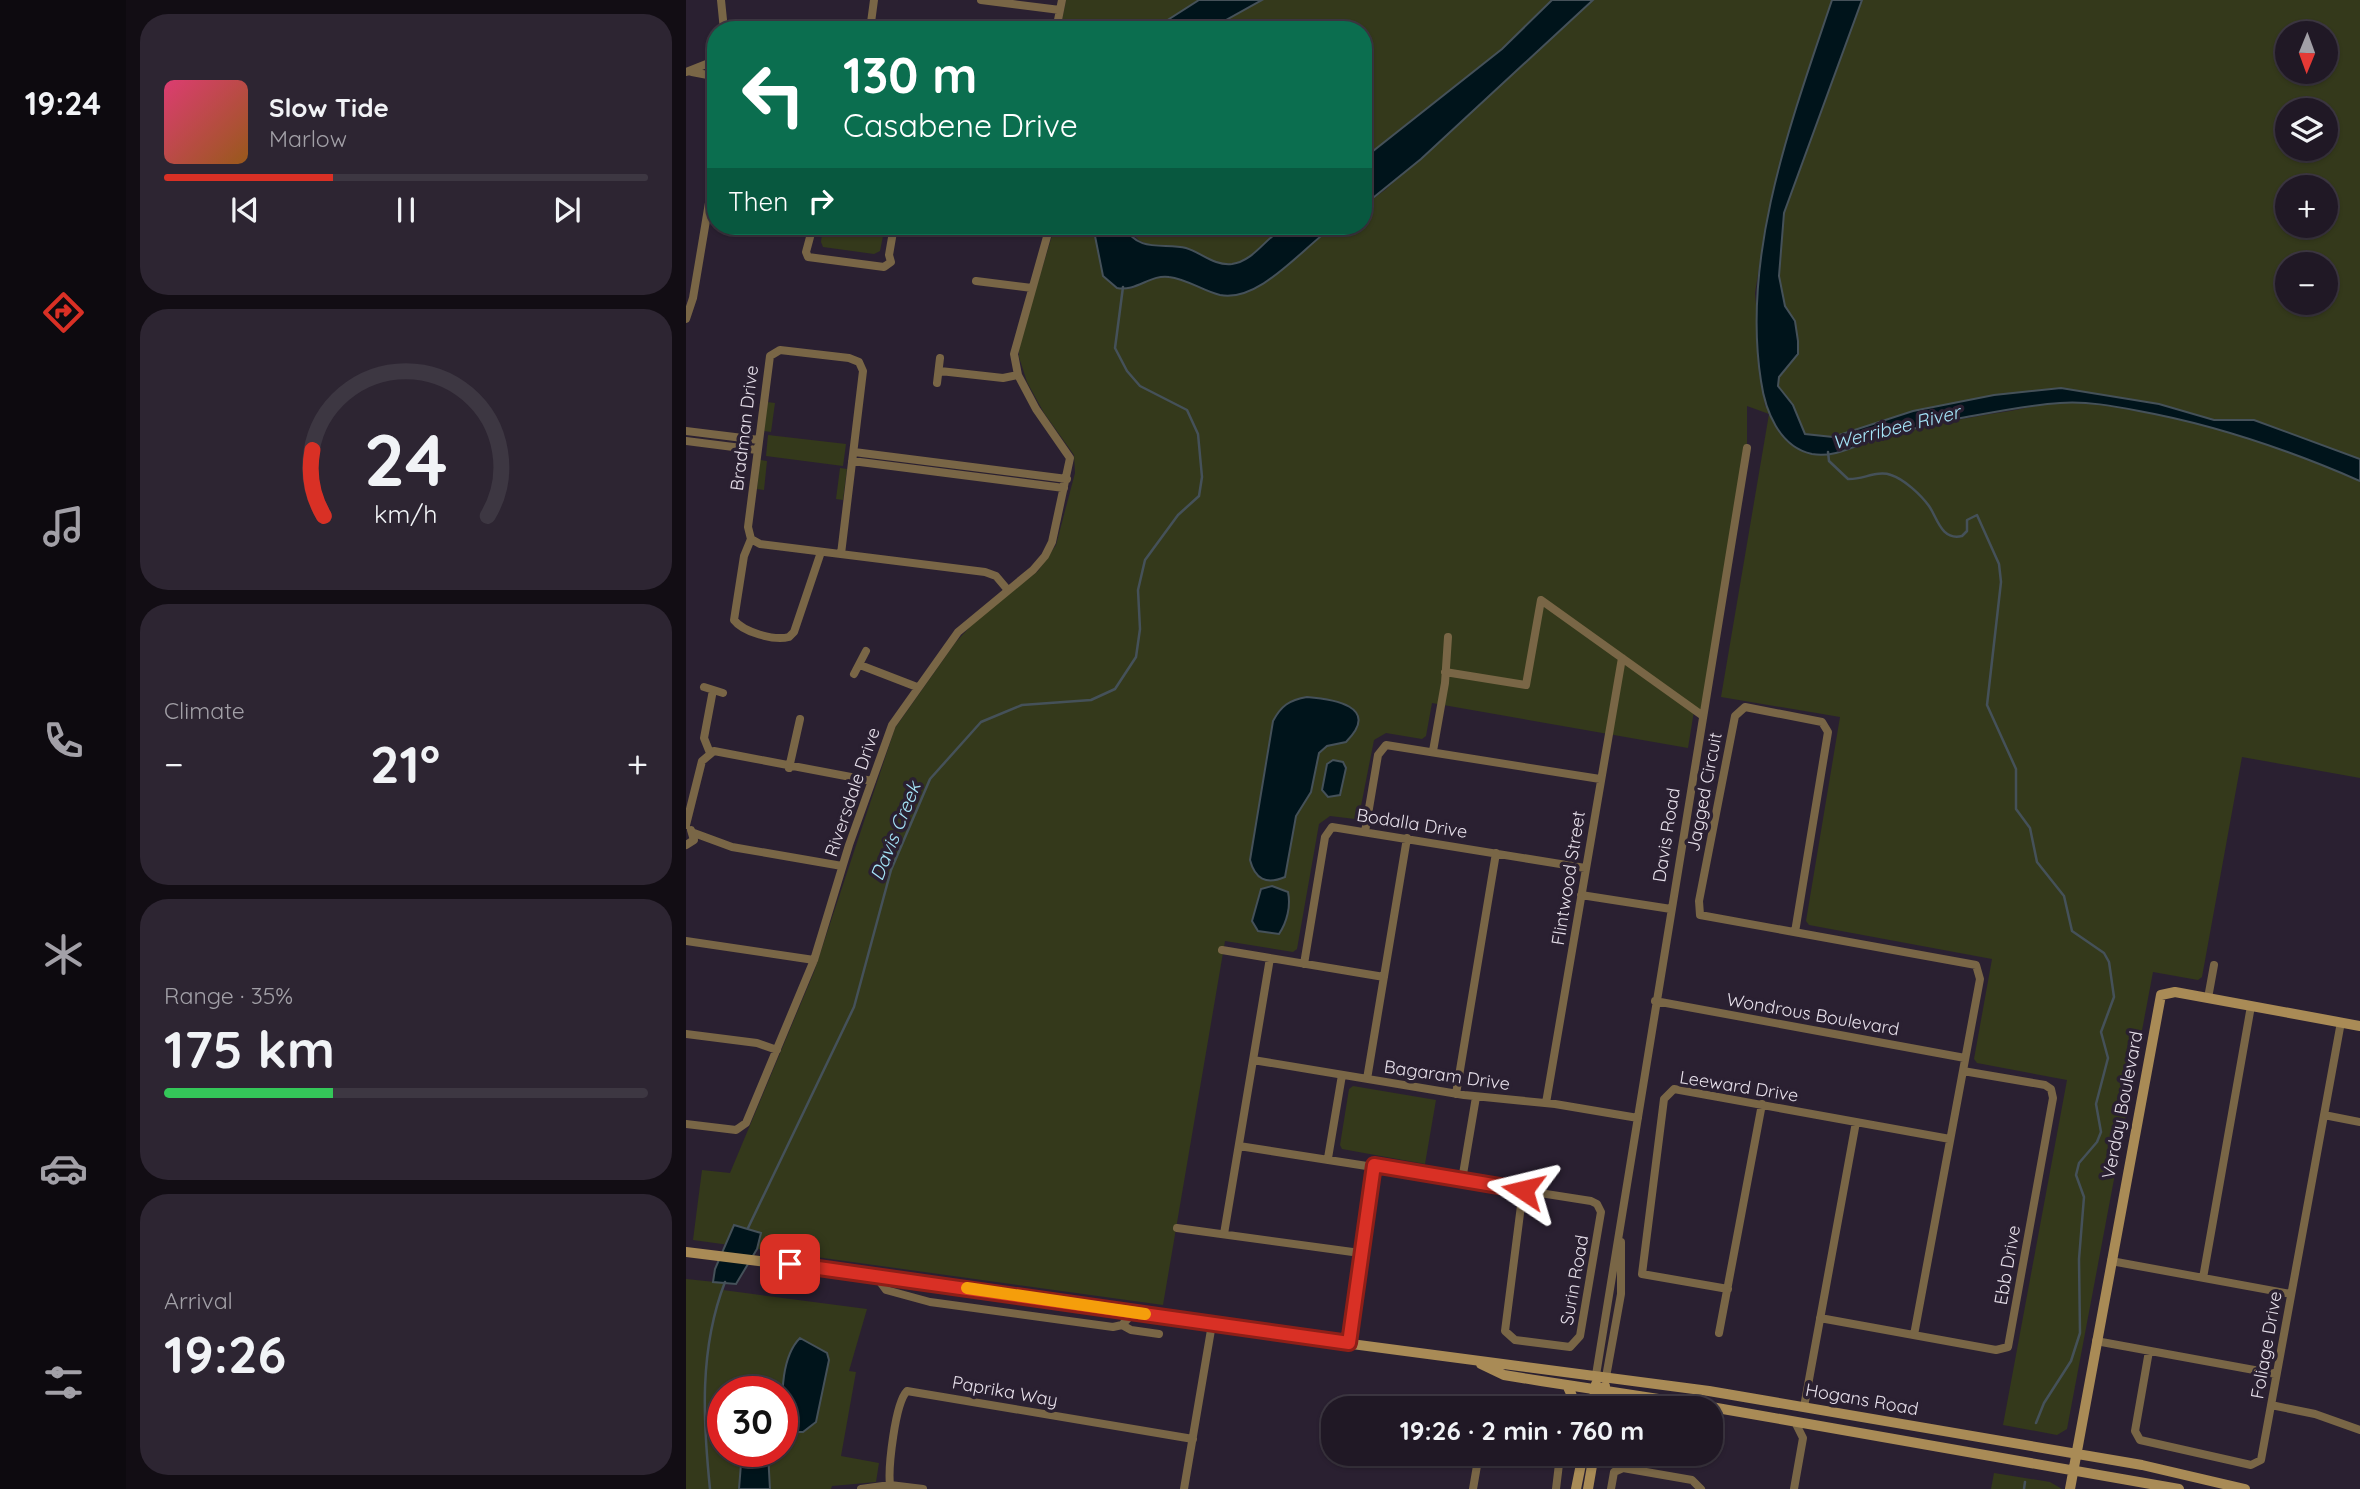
<!DOCTYPE html>
<html lang="en">
<head>
<meta charset="utf-8">
<style>
  :root { --surface:#201825; --page:#2d2532; --text:#f1f3f6; --muted:#a2a0a7; --line:#3d3742; --accent:#d93025 }
  body { margin:0; font-family:Quicksand,sans-serif; background:var(--page); color:var(--text); height:100vh; display:flex; flex-direction:column; font-size:26px; white-space:nowrap }
  * { box-sizing:border-box; margin:0 }
  p { font-size:23px; color:var(--muted) }
  .icon { flex:none; width:38px; height:38px; fill:none; stroke:currentColor; stroke-width:2; stroke-linecap:round; stroke-linejoin:round }
  .map { position:relative; flex:1; overflow:hidden }
  .sheet { display:flex; flex-direction:column; gap:14px; padding:14px; background:#120d14; width:560px }
  .sheet>* { flex:none }
  .top-card { position:absolute; left:21px; top:21px; width:665px; height:214px; border-radius:28px; box-shadow:0 2px 5px #0004,0 0 0 2px var(--line); background:#0b6e4f; color:#fff; overflow:hidden }
  .needle { width:46px; rotate:181deg }
  .controls { position:absolute; left:1589px; top:21px; display:grid; gap:14px }
  .controls a { display:grid; place-items:center; width:63px; height:63px; border-radius:50%; background:var(--surface); box-shadow:0 2px 5px #0004,0 0 0 2px var(--line); font-size:35px }
  .speed { position:absolute; left:21px; top:1376px; display:flex; gap:14px; font-size:35px; font-weight:700; text-align:center }
  .speed>* { display:grid; place-content:center; width:91px; height:91px; border-radius:50%; background:var(--surface); box-shadow:0 2px 5px #0004,0 0 0 2px var(--line); line-height:1 }
  .speed .limit { border:10px solid #d22; background:#fff; color:#111 }
  .pin { position:absolute; display:grid; place-items:center; width:60px; height:60px; color:#fff; margin:-30px; border-radius:14px; box-shadow:0 4px 10px #0006 }
  .me { position:absolute; width:77px; margin:-38px; rotate:280deg; stroke-linejoin:round; filter:drop-shadow(0 0 5px #0008) }
  .turn { display:flex; align-items:center; gap:24px; height:147px; padding:0 21px; font-size:32px }
  .turn .icon { width:91px; height:91px; stroke-width:2.5 }
  .turn b { display:block; font-size:49px; line-height:60px }
  .then { display:flex; align-items:center; height:66px; padding:0 21px; background:#0003; gap:14px; font-size:26px }
  .big { font-size:52px; font-weight:800; line-height:1.1 }
  .sheet .widget { flex:1; display:flex; flex-direction:column; justify-content:center; gap:10px; min-width:0; padding:0 24px; border-radius:28px; background:var(--page) }
  .sheet .dial { align-items:center; gap:0 }
  .dial svg { height:182px; overflow:visible; fill:none; stroke:var(--line); stroke-width:7; stroke-linecap:round; text-anchor:middle }
  .dial text { fill:var(--text); stroke:none }
  .song { display:flex; align-items:center; gap:21px }
  .cover { width:84px; height:84px; border-radius:10px; background:linear-gradient(135deg,hsl(340 70% 55%),hsl(30 70% 35%)) }
  .played { height:7px; border-radius:4px; background:linear-gradient(90deg,var(--accent) 35%,var(--line) 35%) }
  .keys { display:flex; justify-content:space-around; direction:ltr }
  .heat { display:flex; justify-content:space-between; align-items:center; font-size:38px; direction:ltr }
  .charge { height:10px; border-radius:5px; background:linear-gradient(90deg,#34c759 35%,var(--line) 0) }
  .trip { position:absolute; left:635px; top:1396px; width:402px; height:70px; border-radius:28px; background:var(--surface); box-shadow:0 2px 5px #0004,0 0 0 2px var(--line); font-weight:800; line-height:70px; text-align:center }
  main { display:flex; flex:1; min-height:0 }
  .menu { display:flex; flex-direction:column; width:126px; justify-content:space-around; align-items:center; background:#0d0a0f; color:var(--muted) }
  .menu .icon { width:49px; height:49px }
  .menu .on { color:var(--accent) }
  .menu b { font-size:32px; color:var(--text) }
  .map>svg:first-child { display:block }
  .green { fill:#34391b; fill-rule:evenodd }
  .water { fill:#00141b; stroke:#455159; stroke-width:2 }
  .lines { fill:none; stroke-linecap:round; stroke-linejoin:round }
  .stream { stroke:#455159; stroke-width:2.5 }
  .street { stroke:#796646; stroke-width:8 }
  .secondary { stroke:#a98b56; stroke-width:10 }
  .route-casing { stroke:#8d1f18; stroke-width:18 }
  .route { stroke:#d93025; stroke-width:12 }
  .slow { stroke:#f59e0b; stroke-width:12 }
  .labels { text-anchor:middle; dominant-baseline:central; stroke-width:7; stroke-linejoin:round; paint-order:stroke }
  .street-label { font-size:18px; fill:#e7e0eb; stroke:#2a2031 }
  .water-label { font-size:19px; font-style:italic; fill:#a5e5f9; stroke:#2a2031 }
</style>
</head>
<body>
<main>
<nav class="menu">
<b>19:24</b>
<svg class="icon on" aria-label="directions" viewBox="0 0 24 24"><path d="M12 3l9 9-9 9-9-9zM9 14v-3h6M13 9l2 2-2 2"/></svg>
<svg class="icon" aria-label="music" viewBox="0 0 24 24"><path d="M9 18V5l10-2v13"/><circle cx="6" cy="18" r="3"/><circle cx="16" cy="16" r="3"/></svg>
<svg class="icon" aria-label="phone" viewBox="0 0 24 24"><path d="M5 4h4l2 5-3 2q2 4 5 5l2-3 5 2v4C11 20 4 13 5 4z"/></svg>
<svg class="icon" aria-label="climate" viewBox="0 0 24 24"><path d="M12 3v18M4 7l16 10M4 17L20 7"/></svg>
<svg class="icon" aria-label="car" viewBox="0 0 24 24"><path d="M5 17H2v-5l4-1 3-4h7l3 4 3 1v5h-3M9 17h6M6 11h13"/><circle cx="7" cy="17" r="2"/><circle cx="17" cy="17" r="2"/></svg>
<svg class="icon" aria-label="filters" viewBox="0 0 24 24"><path d="M4 7h16M4 17h16"/><circle cx="9" cy="7" r="2"/><circle cx="15" cy="17" r="2"/></svg>
</nav>
<section class="sheet">
<div class="widget">
<div class="song"><i class="cover"></i><div><b>Slow Tide</b><p>Marlow</p></div></div>
<div class="played"></div>
<div class="keys"><svg class="icon" aria-label="previous" viewBox="0 0 24 24"><path d="M18 5L8 12l10 7zM5 5v14"/></svg><svg class="icon" aria-label="pause" viewBox="0 0 24 24"><path d="M8 5v14M16 5v14"/></svg><svg class="icon" aria-label="next" viewBox="0 0 24 24"><path d="M6 5l10 7-10 7zM19 5v14"/></svg></div>
</div>
<div class="widget dial"><svg viewBox="0 0 100 80">
<path d="M14 69A42 42 0 1 1 86 69"/>
<path d="M14 69A42 42 0 0 1 9 40" stroke="#d93025"/>
<text x="50" y="56" font-size="32" font-weight="700">24</text>
<text x="50" y="72" font-size="11">km/h</text>
</svg></div>
<div class="widget"><p>Climate</p>
<div class="heat"><a>−</a><b class="big">21°</b><a>+</a></div>
</div>
<div class="widget"><p>Range · 35%</p><b class="big">175 km</b><div class="charge"></div></div>
<div class="widget"><p>Arrival</p><b class="big">19:26</b></div>
</section>
<div class="map">
<svg width="1674" height="1489" viewBox="0 0 1674 1489">
  <rect width="100%" height="100%" fill="#2a2031"/>
  <path class="green" d="M380,0H513L466,30H374Z
    M576,0H866L816,49L677,159V30H522Z
    M907,0H1146L1098,152L1075,256L1069,293L1079,406L1148,454C1205,433 1264,420 1324,411C1341,408 1359,403 1377,403C1467,399 1592,445 1674,481V778L1556,757L1516,977L1512,980L1467,972L1381,1429L1371,1435L1317,1425L1381,1080L1291,1063L1288,1059L1306,959L1123,925L1120,921L1154,717L1035,697L1083,414L1061,406V448L1017,716L1008,711L1002,748L746,703L740,736L736,739L700,733L688,740L673,816L669,819L644,816L633,824L611,949L607,952L539,941L477,1305L7,1240L16,1170L44,1173L128,972L209,728L269,643L292,618L352,571L370,545L389,473L388,455L358,413L341,382L333,357V344L369,226H407L414,261L444,289C456,285 469,275 481,276C511,280 532,302 563,292L648,226H677V206L699,190Z
    M1176,0H1674V459L1568,420H1528L1473,404L1375,388L1308,395L1227,411L1147,437L1119,434L1107,405L1092,386L1093,377L1112,354V341L1109,321L1099,306L1093,276L1098,213ZM1601,33H1640V72H1601ZM1601,110H1640V149H1601ZM1601,187H1640V226H1601ZM1601,264H1640V303H1601Z
    M137,226H199L194,251L188,254L137,247L135,242Z
    M438,226H601L558,261L545,264L533,263L490,246L474,249L454,241Z
    M81,402L89,403L85,432L78,431Z
    M82,435L160,444L157,466L80,456Z
    M74,460L81,461L78,490L71,489Z
    M154,468L161,469L157,500L150,499Z
    M667,1086L750,1100L739,1164L656,1149L654,1145L663,1089Z
    M0,1279L39,1283L37,1290L181,1309L163,1371L170,1372L155,1456L193,1463L190,1482L146,1486L145,1489H0ZM37,1391H96V1451H37Z
    M1308,1473L1364,1482L1376,1489H1305Z"/>
  <path class="water" d="M513,0H576L522,30H466Z
    M866,0H907L735,159L677,206V159L816,49Z
    M1146,0H1176L1098,213L1093,276L1099,306L1109,321L1112,341V354L1093,377L1092,386L1107,405L1119,434L1147,437L1227,411L1308,395L1375,388L1473,404L1528,420H1568L1674,459V481C1603,450 1530,425 1453,411C1427,406 1401,401 1374,403C1340,405 1303,413 1270,419C1242,425 1214,431 1187,440C1168,446 1148,458 1126,454C1093,447 1079,410 1075,381C1055,254 1106,119 1146,0Z
    M407,226H438C452,254 480,242 500,248C516,253 528,266 546,264C568,261 580,237 599,227C610,221 635,226 648,226C618,246 574,303 534,295C517,291 501,279 483,277C465,274 450,292 431,288L417,276Z
    M621,697C646,699 696,706 660,742L641,746L633,753L625,792L610,816L599,877C580,885 569,879 564,860L587,721C595,706 603,700 621,697Z
    M647,760L657,762L660,768L654,795L642,797L636,790L641,764Z
    M586,886L602,892C605,906 601,922 593,934L572,931L566,921L575,889Z
    M48,1225L75,1233L71,1249L50,1284L27,1282L29,1269Z
    M114,1338L141,1353L143,1360L130,1422L117,1432H102L96,1426C96,1399 94,1358 114,1338Z
    M56,1451L82,1453L84,1489H53Z"/>
  <g class="lines">
    <path class="stream" d="M1142,452L1143,461L1162,479C1176,480 1191,470 1205,475C1218,479 1235,495 1243,506C1251,517 1255,541 1276,536L1281,531V520L1291,515L1313,564L1315,582L1301,705L1330,769V809L1344,828L1351,862L1378,896L1386,931L1418,953L1423,962L1428,997L1415,1032L1422,1058L1410,1104L1415,1132L1411,1142L1393,1163L1390,1175L1398,1197L1393,1259L1394,1333L1385,1361L1358,1403L1350,1423
      M62,1228L168,1007L205,870L244,779L295,722L336,705L405,700L429,689L450,657L454,629L452,590L459,560L492,515L513,496L516,477L512,434L501,410L454,386L441,371L429,348L437,287
      M24,1489C17,1420 13,1349 39,1282
      M1338,1489L1339,1482"/>
    <path class="street" d="M35,0L38,30
      M295,0L374,10
      M184,30L188,0
      M370,30L376,0
      M0,72L28,61
      M6,72L27,76
      M127,226L120,252L122,257L198,267L205,262L203,255L208,226
      M290,281L346,288
      M0,319L7,298L30,161
      M254,371L317,378L332,375
      M251,383L254,358
      M0,431L73,440
      M0,441L71,450
      M168,452L381,479
      M166,461L378,488
      M65,539L62,527L84,356L94,350L163,358L173,362L177,371L155,554
      M65,539L74,544L299,572L310,576L321,589
      M65,539L58,556L48,620C57,632 88,641 103,637L108,632L135,552
      M174,665L231,687
      M759,672L840,685L855,600L1017,716
      M168,674L180,651
      M18,687L37,693
      M747,751L759,683L762,637
      M24,753L18,738L27,690
      M103,768L114,719
      M0,825L16,761L28,751L186,781
      M679,832L692,755L700,745L914,779
      M8,833L46,847L156,866
      M0,845L8,840L5,830
      M895,895L985,909
      M1109,932L1142,732L1136,722L1059,707L1049,716L1013,901L1014,915L1290,965L1294,979L1228,1335
      M0,941L128,960
      M536,950L698,977
      M618,964L639,837L646,827L899,868
      M1522,998L1528,965
      M969,1001L1279,1058
      M0,1034L71,1043L91,1050
      M567,1060L778,1095L869,1104L952,1118
      M681,1079L721,838
      M770,1094L810,853
      M860,1103L936,658
      M1638,1115L1674,1122
      M0,1124L50,1130L60,1123L128,960L163,845L206,725L272,632L347,570L359,556L366,542L384,458L350,409L332,375L328,354L364,226
      M553,1146L905,1201L911,1204L915,1212L894,1336L884,1347L829,1340L819,1331L837,1190
      M642,1158L656,1075
      M776,1180L790,1097
      M491,1228L674,1253
      M538,1234L584,958
      M1425,1261L1605,1294
      M189,1275L200,1290L244,1302L427,1327L436,1325L447,1313
      M1517,1278L1565,1006
      M1042,1289L956,1274L978,1099L988,1089L1264,1139
      M1134,1318L1310,1350L1322,1347L1367,1098L1365,1089L1359,1085L1277,1071
      M436,1325L445,1330L473,1334
      M1033,1333L1076,1104
      M1410,1341L1590,1374
      M663,1343L688,1165
      M1463,1351L1449,1431L1454,1440L1565,1465L1575,1460L1655,1022
      M910,1375L1061,448
      M920,1377L935,1294V1242
      M1585,1405L1629,1414L1674,1430
      M1118,1407L1170,1122
      M856,1454L868,1457L873,1464L870,1489
      M204,1485C202,1468 209,1403 221,1391L507,1439
      M175,1489L204,1485L237,1489
      M498,1489L526,1324
      M787,1489L793,1454
      M925,1489L928,1472L937,1468L1006,1480L1015,1489
      M1108,1489L1117,1438L1109,1422"/>
    <path class="secondary" d="M0,1252L186,1275L559,1330L1023,1391L1456,1465L1559,1489
      M795,1364L818,1375L855,1381L1031,1408L1493,1489
      M881,1385L892,1409
      M906,1409L910,1384
      M917,1409L919,1386
      M932,1409L970,1403
      M890,1489L897,1454
      M902,1489L908,1454
      M1384,1489L1475,995L1489,992L1674,1026"/>
  </g>
  <g class="lines">
    <defs>
      <path id="route" d="M104,1264L663,1343L688,1165L837,1190"/>
    </defs>
    <use href="#route" class="route-casing"/>
    <use href="#route" class="route"/>
    <path class="slow" d="M281,1288L459,1314"/>
  </g>
  <g class="labels">
    <g class="street-label">
      <text transform="translate(58 428) rotate(-83)">Bradman Drive</text>
      <text transform="translate(166 792) rotate(-71)">Riversdale Drive</text>
      <text transform="translate(1018 792) rotate(-79)">Jagged Circuit</text>
      <text transform="translate(726 823) rotate(9)">Bodalla Drive</text>
      <text transform="translate(980 835) rotate(-81)">Davis Road</text>
      <text transform="translate(882 878) rotate(-81)">Flintwood Street</text>
      <text transform="translate(1127 1014) rotate(10)">Wondrous Boulevard</text>
      <text transform="translate(761 1075) rotate(8)">Bagaram Drive</text>
      <text transform="translate(1053 1086) rotate(9)">Leeward Drive</text>
      <text transform="translate(1436 1105) rotate(-79)">Verday Boulevard</text>
      <text transform="translate(1321 1265) rotate(-80)">Ebb Drive</text>
      <text transform="translate(888 1280) rotate(-80)">Surin Road</text>
      <text transform="translate(1580 1345) rotate(-80)">Foliage Drive</text>
      <text transform="translate(319 1391) rotate(10)">Paprika Way</text>
      <text transform="translate(1176 1399) rotate(10)">Hogans Road</text>
    </g>
    <g class="water-label">
      <text transform="translate(1210 427) rotate(-14)">Werribee River</text>
      <text transform="translate(209 831) rotate(-68)">Davis Creek</text>
    </g>
  </g>
</svg>
<div class="controls">
<a><svg class="needle" viewBox="-14 -14 28 28"><path d="M0-13l5 13h-10z" fill="#e53935"/><path d="M0 13l5-13h-10z" fill="#a2a0a7"/></svg></a>
<a><svg class="icon" aria-label="layers" viewBox="0 0 24 24"><path d="M12 4l9 5-9 5-9-5zM3 14l9 5 9-5"/></svg></a>
<a>+</a>
<a>−</a>
</div>
<div class="speed"><div class="limit">30</div></div>
<div class="pin" style="left:104px;top:1264px;background:#d93025"><svg class="icon" aria-label="arrive" viewBox="0 0 24 24"><path d="M6 21V4h12l-3 4 3 4H6"/></svg></div>
<svg class="me" style="left:837px;top:1190px" viewBox="-20 -20 40 40"><path d="M0-17L14 15 0 8-14 15z" fill="#d93025" stroke="#fff" stroke-width="4"/></svg>
<div class="trip">19:26 · 2 min · 760 m</div>
<div class="top-card">
<div class="turn"><svg class="icon" aria-label="left" viewBox="0 0 24 24"><path d="M17 20v-9H6M10 6l-5 5 5 5"/></svg><div><b>130 m</b>Casabene Drive</div></div>
<div class="then">Then<svg class="icon" aria-label="right" viewBox="0 0 24 24"><path d="M7 20v-9h11M14 6l5 5-5 5"/></svg></div>
</div>
</div>
</main>
</body>
</html>
